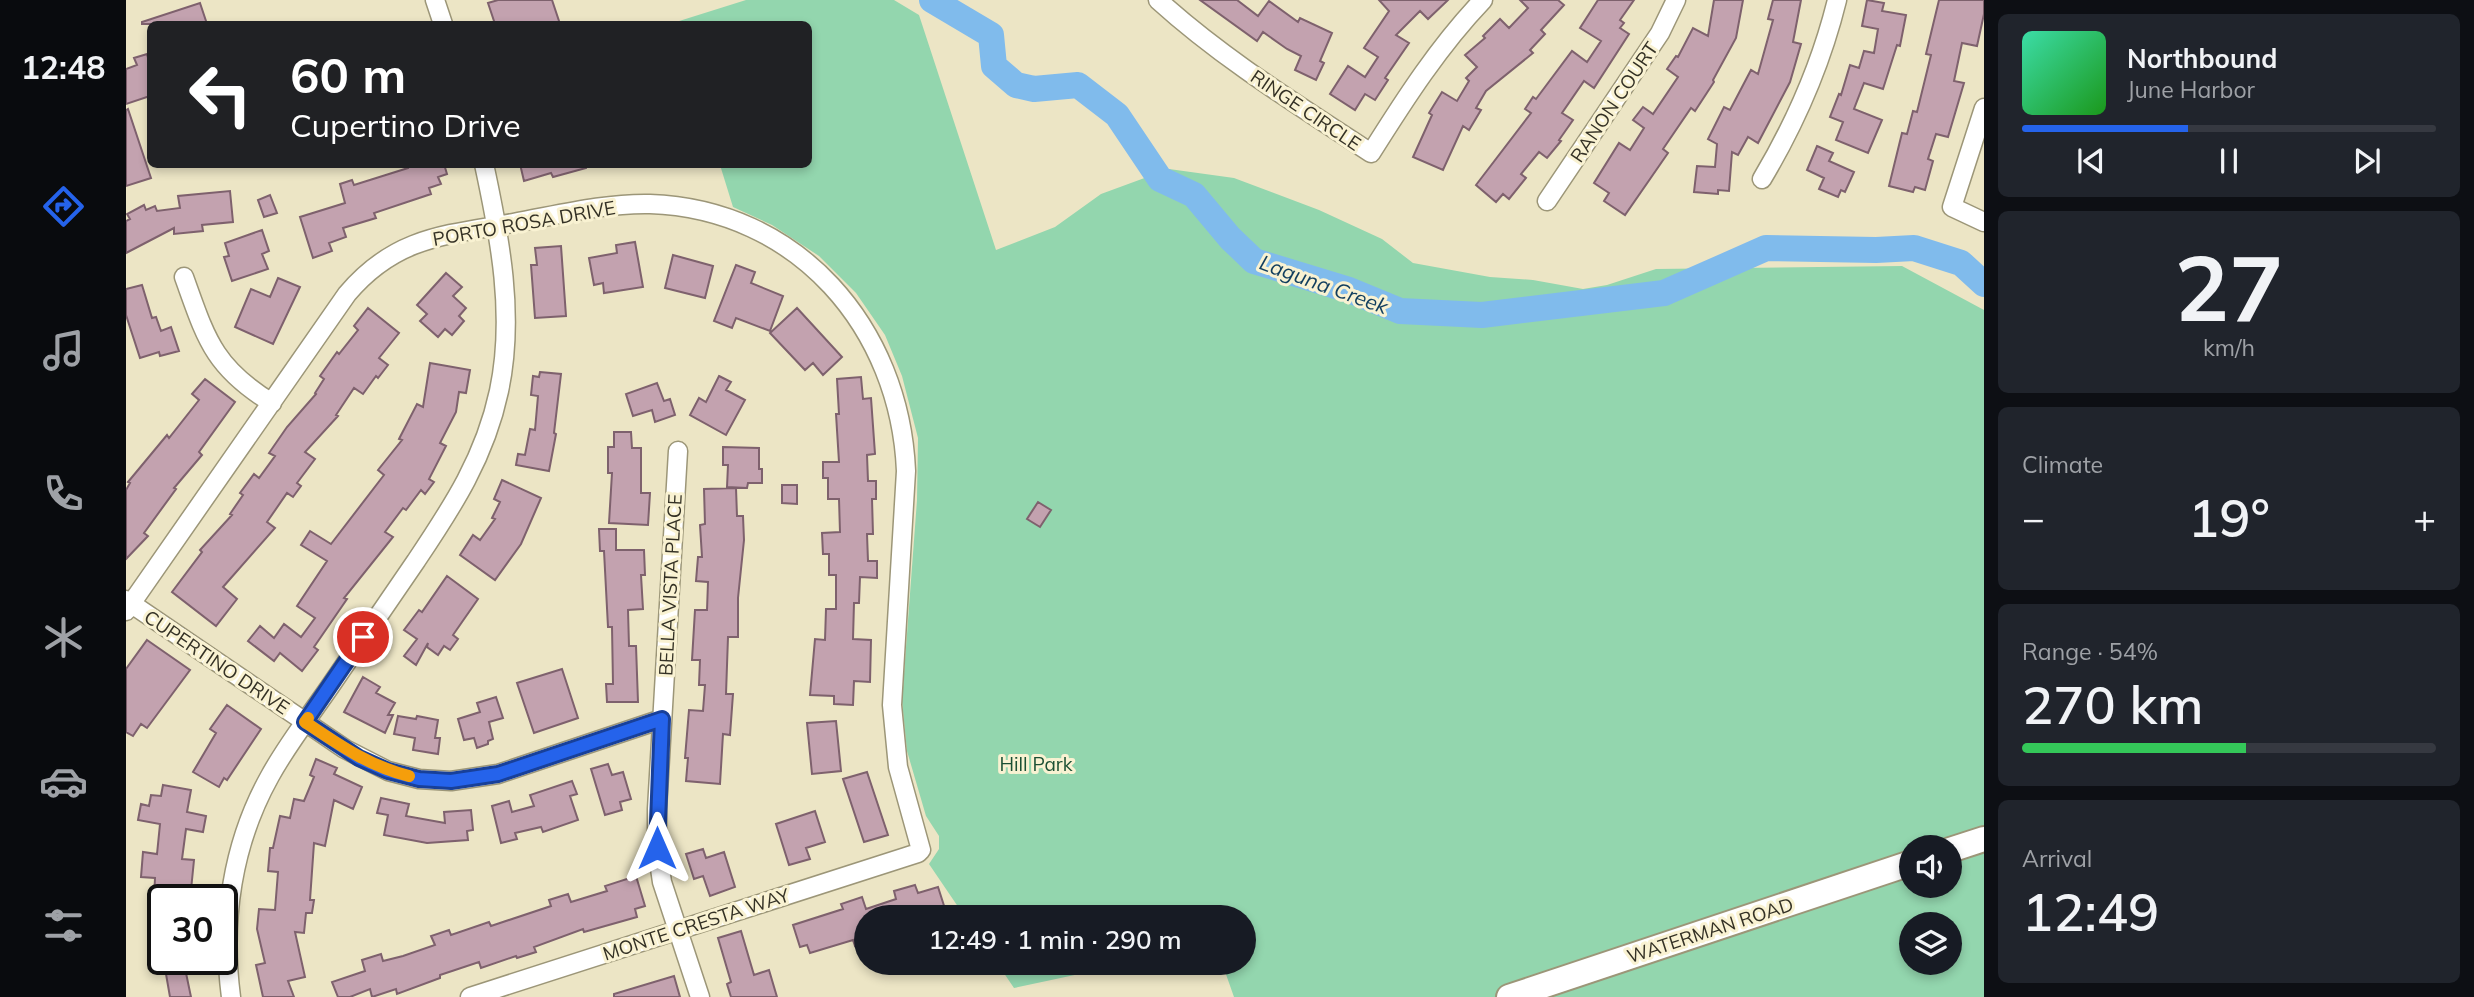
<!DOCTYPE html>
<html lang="en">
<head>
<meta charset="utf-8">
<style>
  :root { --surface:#171b24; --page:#20242c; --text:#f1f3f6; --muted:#9ea1a6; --line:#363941; --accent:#2563eb }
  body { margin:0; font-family:Mulish,sans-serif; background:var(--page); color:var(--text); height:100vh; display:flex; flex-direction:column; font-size:26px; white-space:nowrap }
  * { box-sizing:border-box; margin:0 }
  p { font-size:23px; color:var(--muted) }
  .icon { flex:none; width:38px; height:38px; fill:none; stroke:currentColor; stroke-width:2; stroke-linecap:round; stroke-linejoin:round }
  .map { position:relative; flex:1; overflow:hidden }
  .side { display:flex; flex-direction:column; gap:14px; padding:14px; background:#0d0f14; width:490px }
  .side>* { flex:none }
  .top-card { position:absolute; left:21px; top:21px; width:665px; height:147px; border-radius:10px; box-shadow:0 4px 10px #0003; background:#202124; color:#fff; overflow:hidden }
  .fabs { position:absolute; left:1773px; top:835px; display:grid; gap:14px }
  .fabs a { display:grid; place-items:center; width:63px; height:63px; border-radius:50%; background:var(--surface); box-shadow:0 4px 10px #0003; font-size:35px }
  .speed { position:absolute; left:21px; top:884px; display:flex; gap:14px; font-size:35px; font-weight:700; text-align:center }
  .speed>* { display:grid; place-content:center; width:91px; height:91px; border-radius:50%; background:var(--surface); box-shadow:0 4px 10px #0003; line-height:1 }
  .speed .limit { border:4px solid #111; border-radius:10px; background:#fff; color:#111 }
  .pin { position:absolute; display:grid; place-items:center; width:60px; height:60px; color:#fff; margin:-30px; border:4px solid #fff; border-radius:50%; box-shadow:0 2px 7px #0007 }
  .me { position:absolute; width:77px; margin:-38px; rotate:0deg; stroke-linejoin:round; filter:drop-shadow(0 0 5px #0008) }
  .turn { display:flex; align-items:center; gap:24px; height:147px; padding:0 28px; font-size:32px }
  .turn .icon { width:91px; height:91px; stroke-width:2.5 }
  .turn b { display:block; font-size:49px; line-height:60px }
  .big { font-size:52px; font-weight:600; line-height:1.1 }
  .side .card { flex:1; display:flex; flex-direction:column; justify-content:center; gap:10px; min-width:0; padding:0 24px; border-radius:10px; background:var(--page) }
  .side .dial { align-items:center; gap:0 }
  .dial b { font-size:91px; line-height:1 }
  .song { display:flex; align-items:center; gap:21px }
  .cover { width:84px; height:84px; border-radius:10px; background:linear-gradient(135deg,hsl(160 70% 55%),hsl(120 70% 35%)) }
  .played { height:7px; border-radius:4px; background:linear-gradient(90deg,var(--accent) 40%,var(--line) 40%) }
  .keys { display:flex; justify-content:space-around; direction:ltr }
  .heat { display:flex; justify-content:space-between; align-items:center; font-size:38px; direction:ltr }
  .charge { height:10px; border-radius:5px; background:linear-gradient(90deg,#34c759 54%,var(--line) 0) }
  .trip { position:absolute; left:728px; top:905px; width:402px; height:70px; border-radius:35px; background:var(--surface); box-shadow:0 4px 10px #0003; font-weight:600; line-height:70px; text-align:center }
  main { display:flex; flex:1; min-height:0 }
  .menu { display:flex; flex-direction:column; width:126px; justify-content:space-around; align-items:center; background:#090b0e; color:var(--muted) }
  .menu .icon { width:49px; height:49px }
  .menu .active { color:var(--accent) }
  .menu b { font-size:32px; color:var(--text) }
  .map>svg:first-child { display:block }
  .green { fill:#93d6ae; fill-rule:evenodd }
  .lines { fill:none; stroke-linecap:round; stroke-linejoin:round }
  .river { stroke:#80bbec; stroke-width:26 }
  .building { fill:#c3a2af; stroke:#7e616d; stroke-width:2 }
  .minor-casing { stroke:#9c9678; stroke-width:21 }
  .secondary-casing { stroke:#9c9678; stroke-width:28 }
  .minor { stroke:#fff; stroke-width:18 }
  .secondary { stroke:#fff; stroke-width:24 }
  .route-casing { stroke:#184099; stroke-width:18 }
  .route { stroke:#2563eb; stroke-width:12 }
  .slow { stroke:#f59e0b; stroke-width:12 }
  .labels { text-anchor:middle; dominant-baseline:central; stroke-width:6; stroke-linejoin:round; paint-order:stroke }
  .street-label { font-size:19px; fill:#343125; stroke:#f9f2d2 }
  .park-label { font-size:19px; fill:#1b5034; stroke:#f9f2d2 }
  .water-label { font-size:21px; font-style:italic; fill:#113e5e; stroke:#f9f2d2 }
</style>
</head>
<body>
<main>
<nav class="menu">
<b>12:48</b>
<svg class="icon active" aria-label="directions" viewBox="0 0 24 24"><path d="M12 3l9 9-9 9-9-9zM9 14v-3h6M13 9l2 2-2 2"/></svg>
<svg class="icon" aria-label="music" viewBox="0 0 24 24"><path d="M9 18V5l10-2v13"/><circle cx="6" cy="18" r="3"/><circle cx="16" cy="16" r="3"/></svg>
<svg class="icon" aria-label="phone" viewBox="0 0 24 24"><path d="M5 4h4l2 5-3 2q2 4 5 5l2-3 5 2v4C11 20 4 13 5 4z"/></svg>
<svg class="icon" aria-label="climate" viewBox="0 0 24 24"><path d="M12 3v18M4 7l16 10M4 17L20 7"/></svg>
<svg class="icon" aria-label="car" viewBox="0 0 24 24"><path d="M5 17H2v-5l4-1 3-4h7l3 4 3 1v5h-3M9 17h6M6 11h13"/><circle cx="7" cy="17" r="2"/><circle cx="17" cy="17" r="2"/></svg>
<svg class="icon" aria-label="filters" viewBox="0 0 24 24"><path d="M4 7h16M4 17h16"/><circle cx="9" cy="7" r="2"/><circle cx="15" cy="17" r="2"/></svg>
</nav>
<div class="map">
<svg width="1858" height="997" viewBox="0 0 1858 997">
  <rect width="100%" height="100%" fill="#ece5c5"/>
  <path class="green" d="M620,0H768L793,15L870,250L929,227L975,194L1043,169L1108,178L1193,210L1256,239L1287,263L1364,277L1407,280L1457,289L1481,285L1530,269L1776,266L1858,310V997H1108L1096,963L1118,962V917H839L803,864L813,849V836L800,816L781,751L776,701L791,500L792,438L776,376L759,335L730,293L693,256L646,225L607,207L594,165L682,164V24H551L550,22ZM1785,847H1824V886H1785ZM1785,924H1824V962H1785Z
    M871,963H1005L888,988Z"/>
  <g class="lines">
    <path class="river" d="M806,0L865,35L868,66L890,85L908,89L952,85L991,115L1034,179L1068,195L1104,238L1128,261L1223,290L1274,311L1356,315L1538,293L1640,248L1750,250L1788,248L1835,263L1858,284"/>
  </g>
  <path class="building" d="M372,0H426L434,24H369L362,3Z
    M1074,0H1111L1132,16L1143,1L1172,22L1174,18L1206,33L1194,61L1198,63L1190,80L1169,70L1175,56L1161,49L1137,32L1131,41Z
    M1253,0H1322L1302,19L1294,11L1270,35L1283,43L1259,78L1262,80L1249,100L1239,94L1229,110L1204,94L1222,66L1239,77L1252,57L1238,48L1263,11Z
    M1394,0H1432L1438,5L1415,30L1419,34L1404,50L1407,53L1360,91L1350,108L1355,110L1343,130L1337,126L1317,170L1287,157L1306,115L1303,113L1316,92L1331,101L1343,81L1340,78L1351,67L1339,55L1359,38L1357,36L1374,19L1383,28L1402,8Z
    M1472,0H1508L1494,20L1498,23L1494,28L1503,34L1468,88L1458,81L1436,113L1447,120L1433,140L1435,141L1421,158L1413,152L1395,174L1400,178L1383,199L1377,194L1370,202L1350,185L1405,113L1399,109L1407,97L1410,99L1446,51L1461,62L1475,41L1454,28Z
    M1588,0H1617L1610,38L1587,80L1588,82L1569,111L1565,108L1537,149L1542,153L1499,215L1478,201L1483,193L1468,183L1493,143L1504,150L1518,128L1507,120L1517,107L1527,114L1552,77L1541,69L1550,56L1552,57L1567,28L1582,36Z
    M1647,0H1675L1667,42L1675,44L1664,82L1632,143L1622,137L1612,155L1606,152L1603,191L1592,190V194L1568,192L1571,166L1589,167L1591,144L1582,139L1598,107L1604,110L1625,70L1632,74L1647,20L1642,19Z
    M1741,0L1758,3L1756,11L1780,15L1774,46L1771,45L1757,89L1738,83L1728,109L1756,120L1742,153L1710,140L1717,122L1704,117L1713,94L1715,95L1724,65L1733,68L1738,51L1748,53L1752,29L1736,26Z
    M1813,0H1858V14L1851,46L1836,43L1828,81L1838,83L1822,137L1810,134L1802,159L1807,161L1799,190L1789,187L1787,192L1763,186L1776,133L1781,134L1787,111L1791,112L1805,55L1800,54Z
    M74,3L81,24H16V22Z
    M21,54L24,65V96L0,104V69L11,65L8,58Z
    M2,109L25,178L0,186V110Z
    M1691,146L1707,153L1703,161L1728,172L1719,192L1715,190L1712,197L1693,189L1698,178L1681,170Z
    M281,164H318L321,174L312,177L315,184L303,188L305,194L248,213L250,218L217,228L220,237L203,243L206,251L187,258L174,217L219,203L214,184L226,180L228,185L282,168Z
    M394,164H460V168L427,177L425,173L398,181Z
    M104,191L107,222L76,225L77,231L48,234V228L0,253V221L4,219L1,214L18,205L20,210L29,206L31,211L54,208L52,196Z
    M144,195L151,213L138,217L132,200Z
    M136,230L143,251L136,254L142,269L106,281L98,257L103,256L99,243Z
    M509,242L517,287L478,293L477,283L468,285L463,258L491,253L490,245Z
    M435,246L440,316L409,318L405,265H411L409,248Z
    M547,255L587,266L579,298L539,288Z
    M610,265L629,272L625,283L657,296L644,331L610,318L606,328L588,321Z
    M320,273L336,287L327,296L340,308L333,316L338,321L326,335L319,329L312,337L294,321L301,314L291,305Z
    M152,278L174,287L147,344L109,327L125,289L144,297Z
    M16,285L26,318L30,317L35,331L45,327L53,351L34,356L33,352L14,358L0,315V289Z
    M242,308L273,333L253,358L262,365L252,378L250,376L237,394L228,388L210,415L212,416L179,452L189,459L171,483L175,486L167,497L161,493L141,522L149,528L97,587L111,599L90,626L46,592L76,552L74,550L106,515L104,514L117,495L114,493L128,474L133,478L149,456L143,453L161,427L190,394L189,393L198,379L194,376L211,352L213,354L232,330L228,326Z
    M671,308L716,357L697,375L687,363L679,370L644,333Z
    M304,363L344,370L340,393L333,392L330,412L314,443L320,446L303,479L308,482L299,494L295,490L280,510L277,508L259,532L267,537L218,598L221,599L188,647L192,650L176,671L154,653L148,661L122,641L134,626L148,638L158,624L175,637L189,618L171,606L201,561L175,545L184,531L205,544L258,475L252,470L276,440L273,439L291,404L297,407Z
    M414,372L435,374L428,433L430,434L423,471L390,465L392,454L399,455L404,429L409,430L412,396L405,395L407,376L413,377Z
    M593,376L605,382L600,390L619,400L600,435L564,415L573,398L580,402Z
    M735,377L737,399L745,398L749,454L741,455L742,481H750V499H746L747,534H741L742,561H751V578L734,577L733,603H728L727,639L745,640L744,682L728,681L727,705L708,704V696L684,695L689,639L699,640L700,609H710V575H703V554H697L696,533L714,532L713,499H702V478H697V462H713L710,414H713L711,379Z
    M79,379L109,402L73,452L76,455L48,488L50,489L18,533L22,536L0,559V490L4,483L2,482L41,435L43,438L73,400L66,394Z
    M531,383L538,401L544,399L549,415L529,422L526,410L507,416L500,394Z
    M488,432H505L506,448H515V493H524L522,525L483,523L486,473H482V447H488Z
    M597,447L633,448V469H636V483H622L621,488L601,487L602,465H597Z
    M376,480L415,498L395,544L369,580L334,555L347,535L354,540L369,519L366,518L374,502L368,499Z
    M656,485H671V504L656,503Z
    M610,488L611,516H617L618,540L612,598V637H602L600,694H607L604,735L597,734L594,784L560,781L562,758H559L563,710L577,711L579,685H573L574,660H566L569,610H581L582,582L570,581L572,557H576L574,525L579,524L578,489Z
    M912,502L925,510L914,527L901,519Z
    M473,529H490V550H518L519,575H515L517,609L502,610L503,646H510L512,702H481L480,684H487L486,627H482L478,551H474Z
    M321,576L352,599L327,635L332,639L324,650L318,646L312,655L301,647L302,643L290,665L278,656L291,639L278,630L293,610L296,612Z
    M21,640L64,670L21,728L15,724L7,736L0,732V669Z
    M436,669L452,718L408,733L391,683Z
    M237,677L254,687L250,693L269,703L262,715H267L259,733L218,712Z
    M370,697L377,718L363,722L367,739L362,741V744L351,748L348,738L338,740L332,719L354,712L351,703Z
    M101,705L135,729L101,780L98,778L93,787L67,772L90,733L84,729Z
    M272,716L290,719L291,716L312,720L309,738H314L312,754L287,750L289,738L268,734Z
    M710,721L715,771L686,774L681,723Z
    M190,759L211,768L208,774L236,787L227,809L208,800L199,846L188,843L184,900H188L186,913H180L178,933L169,932L179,977L162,981L168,997H137L130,965L139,963L131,929L133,909L149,910L152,872L142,871L144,848H147L154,816L164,818L168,799L178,801L188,777L184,775Z
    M482,764L486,775L497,772L505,799L494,802L496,810L479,815L465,769Z
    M741,772L762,835L738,842L717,779Z
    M446,781L451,794L444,796L452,820L417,832L415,827L389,833L391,839L375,843L366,806L383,801L386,812L408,806L404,795Z
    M37,785L65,790L61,812L80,816L77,832L60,829L56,859L68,860L64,900H28L29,878L15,877L17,852L31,854L34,824L12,820L15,804L23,806L25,795L35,796Z
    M255,798L283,804L280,816L319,823L318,812L345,810L347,830L341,831L342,840L301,843L258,835L262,815L251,813Z
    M689,811L699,842L680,848L684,859L663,865L650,824Z
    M577,849L580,858L598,852L609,887L584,896L577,876L568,879L560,854Z
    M510,876L519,906L509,909L511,917L458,932L457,929L408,947L410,952L391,958L390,956L355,968L353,962L314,975V978L271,994L270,989L246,997L244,989L224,997H212L206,982L239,971L236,960L255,954L257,961L277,956L309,945L305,936L323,930L325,935L363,922L365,926L425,906L423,900L442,894L445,902L481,891L479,886Z
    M789,885L792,893L812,887L821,915L814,917H740V942L729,946L727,940L684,953L681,945L674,947L667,925L717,909L715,904L736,897L740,909L770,899L768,891Z
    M615,931L628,975L643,970L651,997H605L601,984L605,982L592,938Z
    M32,959H63V973H60L65,997H44L40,974H33Z
    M548,976L554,997H488V994Z"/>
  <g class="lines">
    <defs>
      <path id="minor" d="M309,0L317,24
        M1032,0C1097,59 1172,105 1245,153C1279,99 1313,46 1357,0
        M1858,108L1826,207L1858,222
        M1636,179C1670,122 1695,65 1711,0
        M1421,201L1534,33L1550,0
        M58,277C80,338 87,367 146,403
        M552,451L531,809V848L536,882L574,997
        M0,600L219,749L262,771L293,779L325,781L372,774L536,719
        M0,611L221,294C269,237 319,235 387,223C432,215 478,203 524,204C672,209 774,328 780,471L766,705L772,767L795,850L792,853L344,997
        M105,997C95,921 106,844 144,776C161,745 183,717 203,688C232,645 261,603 290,561C327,506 359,457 373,391C389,316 374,238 358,164"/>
      <path id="secondary" d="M1824,850L1858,839
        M1383,997L1785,863"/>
    </defs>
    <use href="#minor" class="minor-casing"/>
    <use href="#secondary" class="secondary-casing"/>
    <use href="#minor" class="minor"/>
    <use href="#secondary" class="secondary"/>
  </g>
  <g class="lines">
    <defs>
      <path id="route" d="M237,637L179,722L233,758L262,771L293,779L325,781L372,774L536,719L531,848"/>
    </defs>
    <use href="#route" class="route-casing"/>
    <use href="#route" class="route"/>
    <path class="slow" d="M182,718L179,722C213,745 243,766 283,776"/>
  </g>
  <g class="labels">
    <g class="street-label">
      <text transform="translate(1488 102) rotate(-56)">RANON COURT</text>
      <text transform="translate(1180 110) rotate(34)">RINGE CIRCLE</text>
      <text transform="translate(398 223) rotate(-10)">PORTO ROSA DRIVE</text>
      <text transform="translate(544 585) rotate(-87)">BELLA VISTA PLACE</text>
      <text transform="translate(91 662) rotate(34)">CUPERTINO DRIVE</text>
      <text transform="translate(570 924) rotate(-18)">MONTE CRESTA WAY</text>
      <text transform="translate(1584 930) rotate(-18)">WATERMAN ROAD</text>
    </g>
    <g class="park-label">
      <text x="910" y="764">Hill Park</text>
    </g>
    <g class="water-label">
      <text transform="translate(1198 284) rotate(20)">Laguna Creek</text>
    </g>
  </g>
</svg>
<div class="fabs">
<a><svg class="icon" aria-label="sound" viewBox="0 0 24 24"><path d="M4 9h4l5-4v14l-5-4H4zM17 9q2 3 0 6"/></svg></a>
<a><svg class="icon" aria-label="layers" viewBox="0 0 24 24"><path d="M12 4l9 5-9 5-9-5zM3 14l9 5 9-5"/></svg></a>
</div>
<div class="speed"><div class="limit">30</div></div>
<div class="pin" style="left:237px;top:637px;background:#d93025"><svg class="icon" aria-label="arrive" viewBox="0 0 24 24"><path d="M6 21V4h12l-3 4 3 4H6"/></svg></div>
<svg class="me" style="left:531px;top:848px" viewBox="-20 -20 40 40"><path d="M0-17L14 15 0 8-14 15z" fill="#2563eb" stroke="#fff" stroke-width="4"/></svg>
<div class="trip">12:49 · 1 min · 290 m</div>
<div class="top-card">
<div class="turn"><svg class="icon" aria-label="left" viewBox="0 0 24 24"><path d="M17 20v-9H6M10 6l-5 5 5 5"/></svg><div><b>60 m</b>Cupertino Drive</div></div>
</div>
</div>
<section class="side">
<div class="card">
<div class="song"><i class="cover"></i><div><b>Northbound</b><p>June Harbor</p></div></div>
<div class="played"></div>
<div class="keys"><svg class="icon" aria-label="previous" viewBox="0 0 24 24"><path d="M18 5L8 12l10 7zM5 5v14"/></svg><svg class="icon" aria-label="pause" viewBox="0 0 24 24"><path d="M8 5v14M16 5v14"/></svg><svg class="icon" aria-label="next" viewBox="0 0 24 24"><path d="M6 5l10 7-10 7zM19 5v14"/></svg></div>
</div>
<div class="card dial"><b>27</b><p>km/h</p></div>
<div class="card"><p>Climate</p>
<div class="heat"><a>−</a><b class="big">19°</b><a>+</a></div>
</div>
<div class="card"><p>Range · 54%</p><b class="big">270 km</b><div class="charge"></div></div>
<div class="card"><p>Arrival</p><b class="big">12:49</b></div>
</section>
</main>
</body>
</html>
